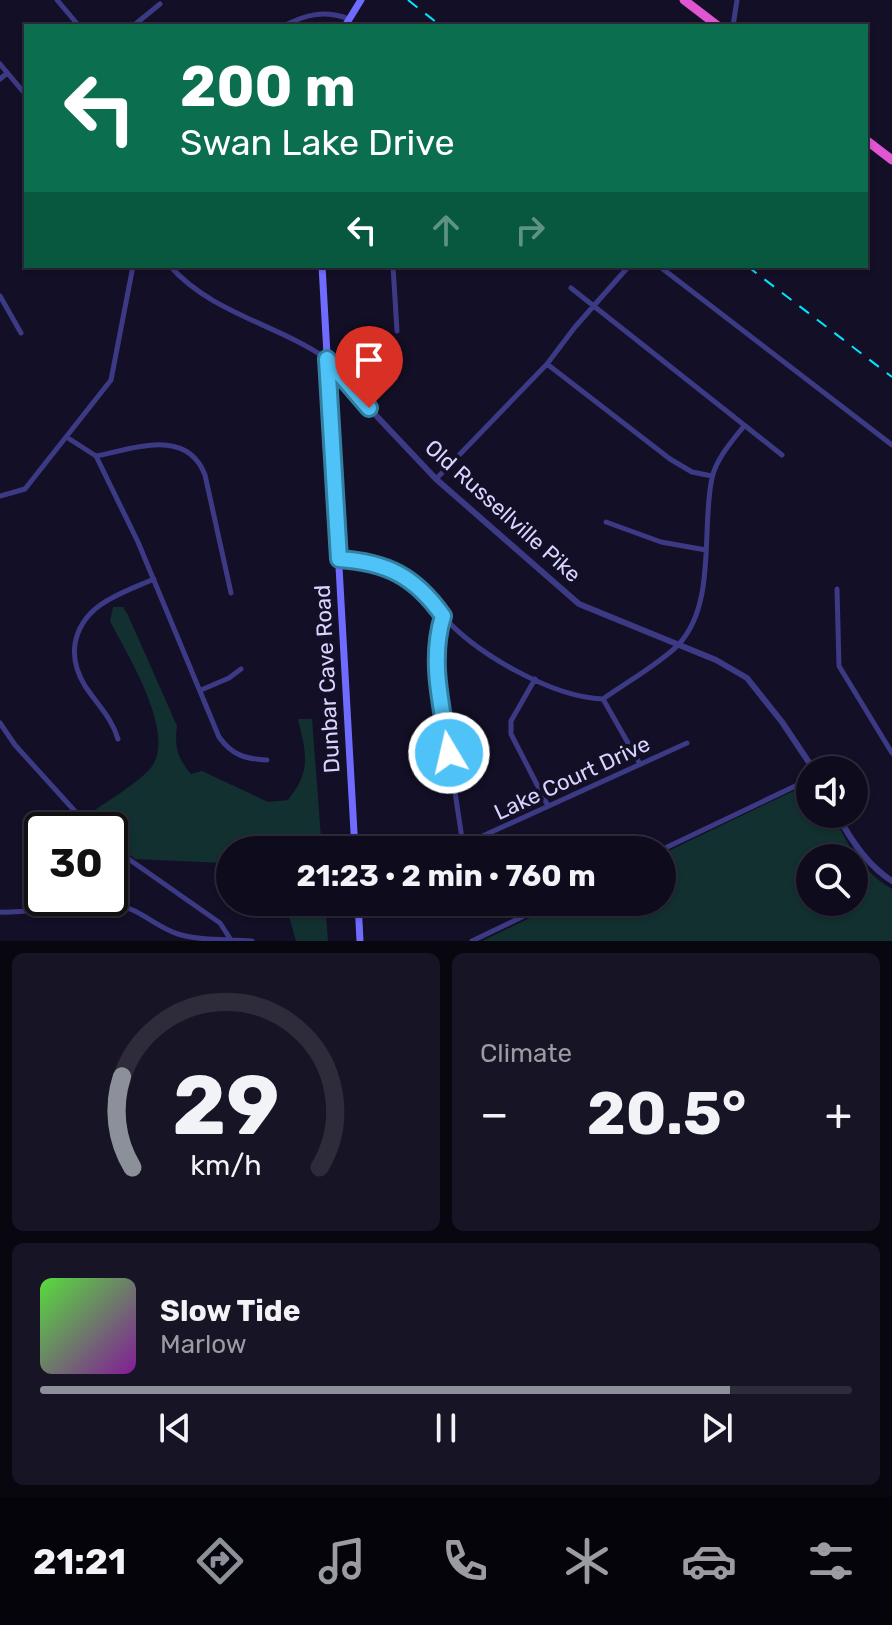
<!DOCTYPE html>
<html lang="en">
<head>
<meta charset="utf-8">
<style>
  :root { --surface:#0e0b1c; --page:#171425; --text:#f1f3f6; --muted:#9b9ba3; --line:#2e2b3b; --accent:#8c9099 }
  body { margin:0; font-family:Rubik,sans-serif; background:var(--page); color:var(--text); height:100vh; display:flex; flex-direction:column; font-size:30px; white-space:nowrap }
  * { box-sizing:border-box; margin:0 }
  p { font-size:26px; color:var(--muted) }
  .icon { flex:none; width:44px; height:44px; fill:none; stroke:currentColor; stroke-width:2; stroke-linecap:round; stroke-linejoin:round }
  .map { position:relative; height:941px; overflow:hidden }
  .drawer { display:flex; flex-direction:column; gap:12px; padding:12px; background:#08060f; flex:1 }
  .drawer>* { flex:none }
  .guide { position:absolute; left:24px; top:24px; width:844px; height:244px; border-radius:0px; box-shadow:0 2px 6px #0004,0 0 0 2px var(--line); background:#0b6e4f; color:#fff; overflow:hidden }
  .fabs { position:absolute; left:796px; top:756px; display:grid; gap:16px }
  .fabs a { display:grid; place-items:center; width:72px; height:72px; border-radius:50%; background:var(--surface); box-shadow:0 2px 6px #0004,0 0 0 2px var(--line); font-size:40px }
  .speed { position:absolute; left:24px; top:812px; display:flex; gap:16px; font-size:40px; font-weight:700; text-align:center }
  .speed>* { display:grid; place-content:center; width:104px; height:104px; border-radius:50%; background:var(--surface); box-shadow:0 2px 6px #0004,0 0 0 2px var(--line); line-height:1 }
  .speed .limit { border:4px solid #111; border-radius:12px; background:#fff; color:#111 }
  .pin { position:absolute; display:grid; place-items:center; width:68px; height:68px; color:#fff; margin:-82px -34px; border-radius:50% 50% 50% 0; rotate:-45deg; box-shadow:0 0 8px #0007 }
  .pin .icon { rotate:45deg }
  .me { position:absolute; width:88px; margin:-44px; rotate:351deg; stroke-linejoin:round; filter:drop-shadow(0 0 6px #0008) }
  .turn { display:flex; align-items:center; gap:28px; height:168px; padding:0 24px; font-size:36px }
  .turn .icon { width:104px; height:104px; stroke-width:2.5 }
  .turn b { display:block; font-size:56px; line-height:68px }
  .lanes { display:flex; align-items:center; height:76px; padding:0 24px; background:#0003; justify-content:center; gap:40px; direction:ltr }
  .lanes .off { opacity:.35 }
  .big { font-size:60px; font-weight:700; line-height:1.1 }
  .drawer .widget { flex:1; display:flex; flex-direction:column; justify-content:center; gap:12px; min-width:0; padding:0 28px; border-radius:12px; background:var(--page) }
  .drawer .dial { align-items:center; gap:0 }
  .dial svg { height:208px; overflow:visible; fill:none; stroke:var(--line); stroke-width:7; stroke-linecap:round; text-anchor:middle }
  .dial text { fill:var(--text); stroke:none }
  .song { display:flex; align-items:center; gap:24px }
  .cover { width:96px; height:96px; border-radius:12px; background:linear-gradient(135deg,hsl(110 70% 55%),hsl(290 70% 35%)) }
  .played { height:8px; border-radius:4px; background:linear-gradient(90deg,var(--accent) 85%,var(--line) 85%) }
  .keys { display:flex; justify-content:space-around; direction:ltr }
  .heat { display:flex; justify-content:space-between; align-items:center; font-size:44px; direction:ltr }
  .drawer .tiles { flex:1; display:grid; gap:12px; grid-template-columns:1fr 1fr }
  .widget:last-child { grid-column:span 2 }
  .trip { position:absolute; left:216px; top:836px; width:460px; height:80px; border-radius:40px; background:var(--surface); box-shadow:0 2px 6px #0004,0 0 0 2px var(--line); font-weight:700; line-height:80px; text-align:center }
  .tabs { display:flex; height:128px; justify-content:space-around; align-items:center; background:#06040b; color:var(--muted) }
  .tabs .icon { width:56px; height:56px }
  .tabs .selected { color:var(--accent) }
  .tabs b { font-size:36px; color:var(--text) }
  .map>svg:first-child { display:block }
  .green { fill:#12302f; fill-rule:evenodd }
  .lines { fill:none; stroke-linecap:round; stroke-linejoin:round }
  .minor { stroke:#3d3a85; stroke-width:5 }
  .tertiary { stroke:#3d3a85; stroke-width:6 }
  .secondary { stroke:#6f6bff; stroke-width:7 }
  .trunk { stroke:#e055d1; stroke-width:9 }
  .rail { stroke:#00e5ff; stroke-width:2; stroke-dasharray:12 10; stroke-linecap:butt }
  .route-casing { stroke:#337fa1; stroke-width:20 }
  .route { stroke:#4fc3f7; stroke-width:14 }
  .labels { text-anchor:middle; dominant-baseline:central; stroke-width:8; stroke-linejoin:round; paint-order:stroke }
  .street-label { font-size:22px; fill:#d9d4ff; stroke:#130f26 }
</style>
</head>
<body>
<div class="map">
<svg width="892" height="941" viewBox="0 0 892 941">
  <rect width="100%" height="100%" fill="#130f26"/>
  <path class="green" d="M113,607H123L128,615L177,726C174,747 178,759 191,774L202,771L268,802L288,800C312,770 306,754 298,719H312L322,850H230V888H226L224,863L135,859L110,839V830H98L84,818C102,804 134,786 149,770C180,737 126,653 110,621Z
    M810,783V814H833C847,844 862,872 892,889V941H482L563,902H662V854ZM810,858H854V902H810Z
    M285,902H325L328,941H296Z"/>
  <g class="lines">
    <path class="minor" d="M57,0L79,26
      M133,26L160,4
      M284,26C306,14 325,10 349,19
      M733,26L737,0
      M0,64L26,95
      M0,79L7,73
      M170,266C211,313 277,324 327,359
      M393,266L397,331
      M659,266L892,445
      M571,288L782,455
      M0,296L21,333
      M547,364L670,459L692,472L712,476
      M68,438L96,456L138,542L219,737C232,755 245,759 267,760
      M96,456C133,449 187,427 205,475L231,593
      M436,479L547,364L575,327L629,266
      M0,496L25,489L111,380L133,266
      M606,522L661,542L706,550
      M339,559C353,560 368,559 381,565C407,575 424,595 442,615C476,654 552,697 603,699C624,684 662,662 678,645C717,604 701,528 712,478C716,459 732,441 744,426
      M837,589L839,666L892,753
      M443,616L435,642V660L463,845L687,743
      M535,679L511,721V734L548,806
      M201,690L229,678L241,669
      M603,699L640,764
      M0,723L15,745L92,830
      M118,739C112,718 97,704 85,686C77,673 73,658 75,644C82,604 122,593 154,579
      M110,846L220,923L231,940
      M661,850L810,779
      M0,912C38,914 83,899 117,905C140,909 156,927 178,934C200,941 229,939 252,941
      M472,941L553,902"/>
    <path class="tertiary" d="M328,360L351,389L436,479L579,604L716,660L747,678L782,722L814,770
      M837,814C850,839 868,866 892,881"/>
    <path class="secondary" d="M345,26L361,0
      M322,266L355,850
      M358,902L360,941"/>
    <path class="trunk" d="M684,0L718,26
      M866,140L892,160"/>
    <path class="rail" d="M408,0L441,26
      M747,266L892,377"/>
  </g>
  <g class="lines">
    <defs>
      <path id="route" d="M369,408L327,359L339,559C386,562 415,576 443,616C429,661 442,707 449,753"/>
    </defs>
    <use href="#route" class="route-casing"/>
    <use href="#route" class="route"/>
  </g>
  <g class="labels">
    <g class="street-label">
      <text transform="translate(503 511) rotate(42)">Old Russellville Pike</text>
      <text transform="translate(327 679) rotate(-93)">Dunbar Cave Road</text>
      <text transform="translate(572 778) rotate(-25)">Lake Court Drive</text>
    </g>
  </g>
</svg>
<div class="fabs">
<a><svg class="icon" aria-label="sound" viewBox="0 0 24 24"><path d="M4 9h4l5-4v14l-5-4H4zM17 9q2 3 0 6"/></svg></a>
<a><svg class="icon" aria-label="search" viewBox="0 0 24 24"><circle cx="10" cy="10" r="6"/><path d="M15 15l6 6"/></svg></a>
</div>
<div class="speed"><div class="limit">30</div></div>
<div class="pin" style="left:369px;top:408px;background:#d93025"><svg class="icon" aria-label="arrive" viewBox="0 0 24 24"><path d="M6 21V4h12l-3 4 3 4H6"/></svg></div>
<svg class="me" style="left:449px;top:753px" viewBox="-20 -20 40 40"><circle r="17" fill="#4fc3f7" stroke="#fff" stroke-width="3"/><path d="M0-11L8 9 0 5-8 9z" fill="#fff"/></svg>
<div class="trip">21:23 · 2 min · 760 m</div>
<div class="guide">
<div class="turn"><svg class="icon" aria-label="left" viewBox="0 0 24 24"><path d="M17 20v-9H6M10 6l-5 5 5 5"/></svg><div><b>200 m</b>Swan Lake Drive</div></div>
<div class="lanes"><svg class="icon" aria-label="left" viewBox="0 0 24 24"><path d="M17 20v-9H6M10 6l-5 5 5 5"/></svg><svg class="icon off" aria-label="ahead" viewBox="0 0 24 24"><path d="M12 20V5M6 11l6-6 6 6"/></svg><svg class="icon off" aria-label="right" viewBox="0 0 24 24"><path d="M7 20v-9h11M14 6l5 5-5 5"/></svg></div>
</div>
</div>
<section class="drawer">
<div class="tiles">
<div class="widget dial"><svg viewBox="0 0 100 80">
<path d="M14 69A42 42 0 1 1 86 69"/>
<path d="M14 69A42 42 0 0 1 10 34" stroke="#8c9099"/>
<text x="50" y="56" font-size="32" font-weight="700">29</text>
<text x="50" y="72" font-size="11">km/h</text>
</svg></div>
<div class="widget"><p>Climate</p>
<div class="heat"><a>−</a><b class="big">20.5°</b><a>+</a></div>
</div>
<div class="widget">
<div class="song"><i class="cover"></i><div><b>Slow Tide</b><p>Marlow</p></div></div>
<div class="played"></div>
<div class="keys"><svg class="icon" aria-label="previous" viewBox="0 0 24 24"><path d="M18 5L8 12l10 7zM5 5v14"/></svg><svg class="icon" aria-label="pause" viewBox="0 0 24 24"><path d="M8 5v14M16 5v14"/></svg><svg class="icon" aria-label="next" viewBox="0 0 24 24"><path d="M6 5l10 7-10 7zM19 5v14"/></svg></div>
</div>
</div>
</section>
<nav class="tabs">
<b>21:21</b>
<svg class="icon selected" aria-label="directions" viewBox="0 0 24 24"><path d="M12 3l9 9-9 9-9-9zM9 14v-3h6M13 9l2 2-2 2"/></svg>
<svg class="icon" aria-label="music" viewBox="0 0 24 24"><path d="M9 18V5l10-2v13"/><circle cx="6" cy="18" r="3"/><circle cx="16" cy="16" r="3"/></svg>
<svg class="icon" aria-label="phone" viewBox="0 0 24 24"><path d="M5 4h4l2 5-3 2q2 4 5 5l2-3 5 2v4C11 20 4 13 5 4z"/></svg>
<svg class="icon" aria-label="climate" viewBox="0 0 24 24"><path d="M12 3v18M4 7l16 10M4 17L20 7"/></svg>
<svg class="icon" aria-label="car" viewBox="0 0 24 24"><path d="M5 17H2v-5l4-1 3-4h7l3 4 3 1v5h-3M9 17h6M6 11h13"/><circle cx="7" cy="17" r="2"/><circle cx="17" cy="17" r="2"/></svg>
<svg class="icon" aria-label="filters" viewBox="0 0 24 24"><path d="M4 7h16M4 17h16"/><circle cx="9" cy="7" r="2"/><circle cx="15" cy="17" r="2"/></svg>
</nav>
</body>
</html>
